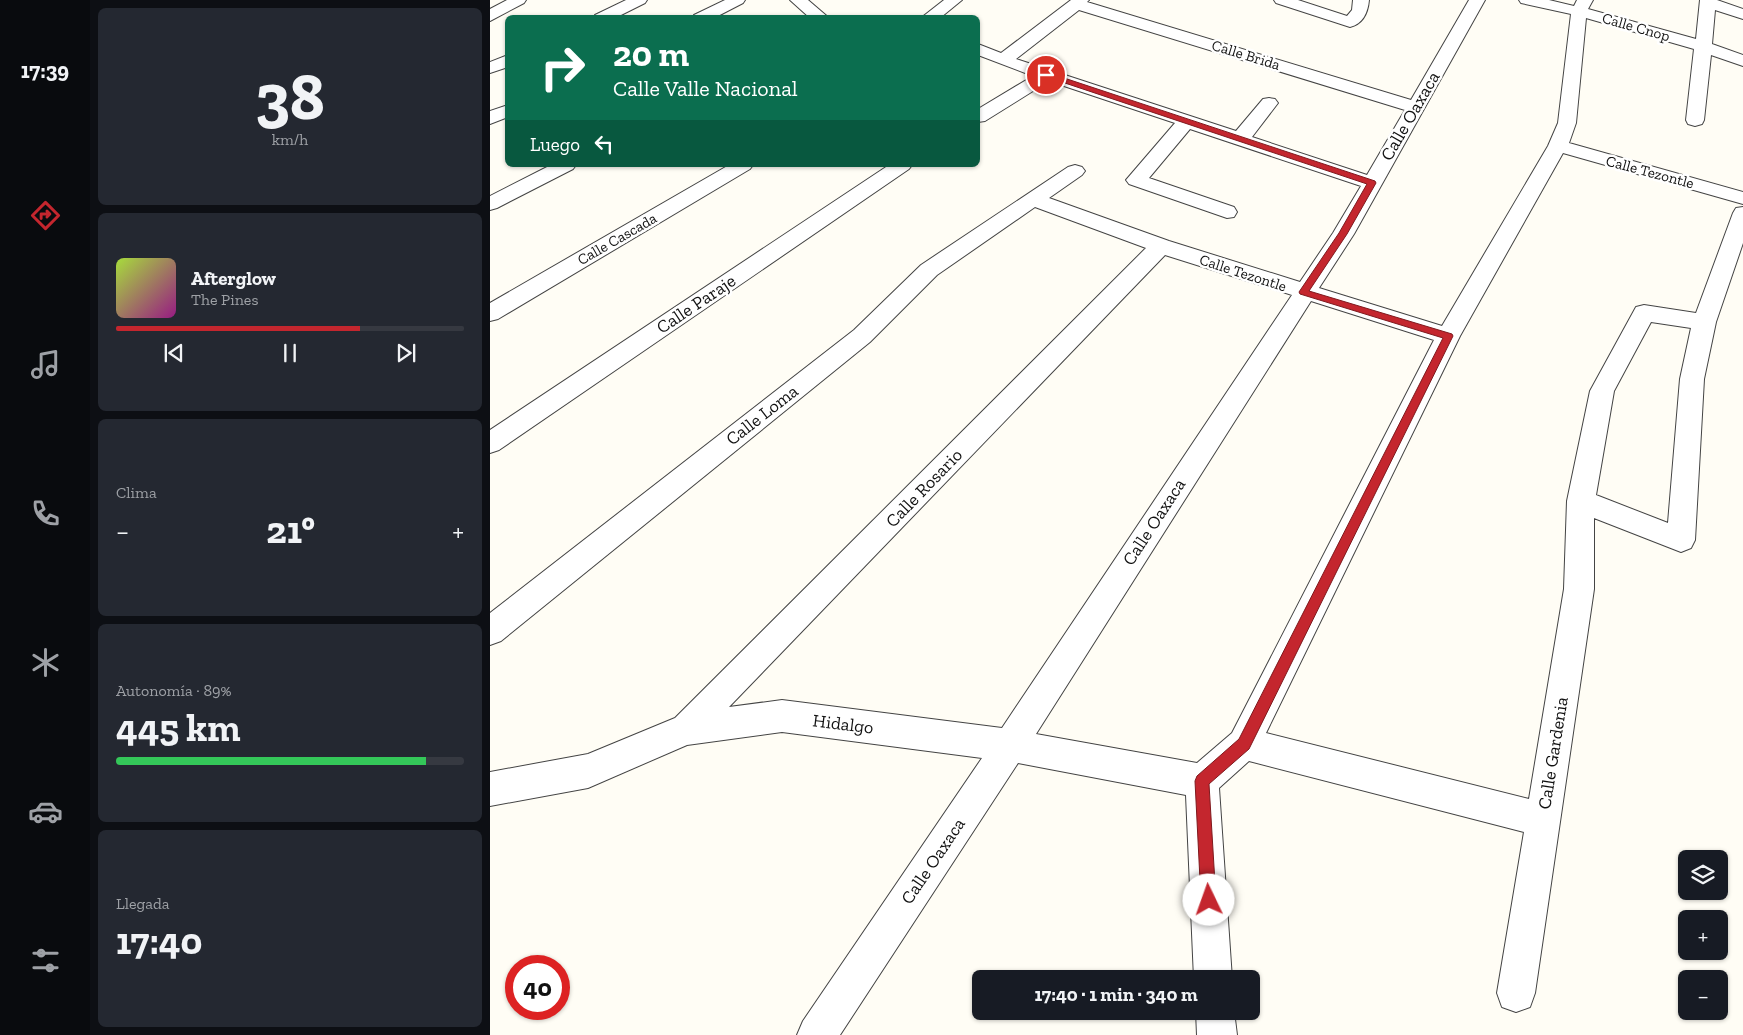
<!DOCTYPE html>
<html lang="es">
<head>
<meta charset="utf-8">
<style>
  :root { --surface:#171b24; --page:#242831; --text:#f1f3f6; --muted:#9ea1a6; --line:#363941; --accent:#c4262e }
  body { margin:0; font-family:"Zilla Slab",serif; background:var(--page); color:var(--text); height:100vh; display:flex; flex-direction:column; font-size:19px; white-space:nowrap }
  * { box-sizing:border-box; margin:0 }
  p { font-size:16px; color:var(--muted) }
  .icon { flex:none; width:28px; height:28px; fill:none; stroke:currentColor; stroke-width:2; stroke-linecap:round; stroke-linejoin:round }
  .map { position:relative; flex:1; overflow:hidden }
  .drawer { display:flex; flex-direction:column; gap:8px; padding:8px; background:#0d0f14; width:400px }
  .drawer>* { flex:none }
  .hud { position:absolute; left:15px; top:15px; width:475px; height:152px; border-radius:8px; box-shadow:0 1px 4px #0004; background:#0b6e4f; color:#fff; overflow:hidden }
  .tools { position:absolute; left:1188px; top:850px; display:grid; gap:10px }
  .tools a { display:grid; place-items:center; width:50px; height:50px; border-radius:8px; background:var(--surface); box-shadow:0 1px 4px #0004; font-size:25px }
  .speed { position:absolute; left:15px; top:955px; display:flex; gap:10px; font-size:25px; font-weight:700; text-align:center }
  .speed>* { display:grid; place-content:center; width:65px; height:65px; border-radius:50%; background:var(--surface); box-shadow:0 1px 4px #0004; line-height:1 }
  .speed .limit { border:8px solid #d22; background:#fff; color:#111 }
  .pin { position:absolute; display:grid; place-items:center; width:42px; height:42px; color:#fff; margin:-21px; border:2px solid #fff; border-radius:50%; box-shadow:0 1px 5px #0007 }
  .me { position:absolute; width:55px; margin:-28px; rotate:357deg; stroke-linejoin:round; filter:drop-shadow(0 0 4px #0008) }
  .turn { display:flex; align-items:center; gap:18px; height:105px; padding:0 25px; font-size:22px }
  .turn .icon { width:65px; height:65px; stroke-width:2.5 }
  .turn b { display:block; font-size:35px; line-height:42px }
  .then { display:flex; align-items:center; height:48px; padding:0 25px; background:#0003; gap:10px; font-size:19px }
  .big { font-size:38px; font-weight:800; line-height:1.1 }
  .drawer .card { flex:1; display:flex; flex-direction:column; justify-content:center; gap:8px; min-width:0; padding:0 18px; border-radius:8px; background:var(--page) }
  .drawer .dial { align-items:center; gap:0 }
  .dial b { font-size:65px; line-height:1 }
  .song { display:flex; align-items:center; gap:15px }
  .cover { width:60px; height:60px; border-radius:8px; background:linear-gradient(135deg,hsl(80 70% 55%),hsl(310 70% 35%)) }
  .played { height:5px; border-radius:2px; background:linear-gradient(90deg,var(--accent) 70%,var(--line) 70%) }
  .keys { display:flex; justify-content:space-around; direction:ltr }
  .heat { display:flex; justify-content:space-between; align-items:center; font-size:28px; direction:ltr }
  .charge { height:8px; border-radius:4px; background:linear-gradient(90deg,#34c759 89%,var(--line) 0) }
  .trip { position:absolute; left:482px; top:970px; width:288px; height:50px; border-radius:8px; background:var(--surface); box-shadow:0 1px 4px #0004; font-weight:800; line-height:50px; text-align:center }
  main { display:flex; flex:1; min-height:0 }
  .tab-bar { display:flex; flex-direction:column; width:90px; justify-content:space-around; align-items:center; background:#090b0e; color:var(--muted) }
  .tab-bar .icon { width:35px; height:35px }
  .tab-bar .on { color:var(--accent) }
  .tab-bar b { font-size:22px; color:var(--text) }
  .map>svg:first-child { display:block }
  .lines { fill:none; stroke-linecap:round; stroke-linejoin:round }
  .minor-casing { stroke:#444; stroke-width:2 }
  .minor { fill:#fff; fill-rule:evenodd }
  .route { fill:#c4262e; stroke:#7f191e }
  .labels { text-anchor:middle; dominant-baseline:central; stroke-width:5; stroke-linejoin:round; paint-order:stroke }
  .far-street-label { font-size:15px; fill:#111; stroke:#fff }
  .street-label { font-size:18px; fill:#111; stroke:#fff }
</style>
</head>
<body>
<main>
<nav class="tab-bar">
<b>17:39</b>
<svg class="icon on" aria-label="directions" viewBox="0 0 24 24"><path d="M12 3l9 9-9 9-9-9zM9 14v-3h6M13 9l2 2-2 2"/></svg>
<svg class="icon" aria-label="music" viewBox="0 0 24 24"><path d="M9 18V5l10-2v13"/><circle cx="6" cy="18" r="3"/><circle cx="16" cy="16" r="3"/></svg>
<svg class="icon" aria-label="phone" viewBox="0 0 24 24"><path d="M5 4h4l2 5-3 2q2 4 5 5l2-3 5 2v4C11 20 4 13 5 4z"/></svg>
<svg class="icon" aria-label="climate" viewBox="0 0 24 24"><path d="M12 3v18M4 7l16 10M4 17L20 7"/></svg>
<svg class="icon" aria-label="car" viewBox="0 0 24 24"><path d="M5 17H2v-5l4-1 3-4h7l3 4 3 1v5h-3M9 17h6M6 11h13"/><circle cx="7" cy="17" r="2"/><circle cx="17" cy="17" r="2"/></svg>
<svg class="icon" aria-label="filters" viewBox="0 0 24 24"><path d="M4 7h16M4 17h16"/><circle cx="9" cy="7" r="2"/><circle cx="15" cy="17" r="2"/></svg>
</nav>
<section class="drawer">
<div class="card dial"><b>38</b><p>km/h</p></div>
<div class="card">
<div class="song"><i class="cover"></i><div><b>Afterglow</b><p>The Pines</p></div></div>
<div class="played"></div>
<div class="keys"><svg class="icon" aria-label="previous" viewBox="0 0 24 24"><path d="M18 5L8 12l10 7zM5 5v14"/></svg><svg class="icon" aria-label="pause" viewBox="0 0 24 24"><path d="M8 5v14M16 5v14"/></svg><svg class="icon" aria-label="next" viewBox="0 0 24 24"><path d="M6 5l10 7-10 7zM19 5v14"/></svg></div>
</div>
<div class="card"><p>Clima</p>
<div class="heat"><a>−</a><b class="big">21°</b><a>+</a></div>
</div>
<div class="card"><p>Autonomía · 89%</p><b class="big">445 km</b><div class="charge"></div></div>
<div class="card"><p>Llegada</p><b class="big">17:40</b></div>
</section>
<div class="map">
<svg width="1253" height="1035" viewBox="0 0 1253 1035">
  <rect width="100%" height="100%" fill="#fffdf5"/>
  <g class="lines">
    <defs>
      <path id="minor" d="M17,0H36L34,3L0,21V9Z
        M136,0H157L155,3L125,18H103L105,15Z
        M235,0H255L253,3L224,18H202L204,15Z
        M300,0H318L339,18H320Z
        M454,0H472L450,18H431Z
        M581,0H599L597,2L921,100L979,0H995L864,234L829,288L952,326L1058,146L1068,123L1081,14L1031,3L1029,0H1059L1084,6L1087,0H1103L1098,9L1206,39L1210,0H1227L1253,9V19L1225,10L1222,44L1253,55V66L1221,55L1214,120L1212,124L1205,126L1198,124L1196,120L1204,49L1096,18L1086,123L1079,143L1253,192V204L1073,153L970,336L776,733L1039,799L1074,589L1077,501L1100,391L1146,307L1154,305L1206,313L1243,213L1246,208L1253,207V243L1226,322L1214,379L1205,540L1201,548L1191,552L1104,518V589L1045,993L1040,1007L1026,1012L1012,1007L1007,993L1034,832L759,761L729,788L742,979H704L696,795L528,763L350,1035H307L313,1021L492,758L292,732L197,745L98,788L0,806V772L98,754L185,718L656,248L545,207L447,275L380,342L11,641L0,645V613L364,330L431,265L578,167L585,165L592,167L595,171L592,175L559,198L679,241L810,282L843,233L871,186L700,129L659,178L744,207L747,212L744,217L737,218L639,184L636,180L685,123L559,81L495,121L488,122V109L543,76L488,55V44L511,53ZM589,10L915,110L877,175L762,137L788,103L785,99L779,98L773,99L746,131L526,59ZM675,255L802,295L512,728L292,700L239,707ZM821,301L944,340L742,733L707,763L546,734ZM1161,322L1201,328L1190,379L1178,523L1106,495L1124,391Z
        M784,0H808L857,16L862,10L863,0H879C878,12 873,24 860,27L786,3Z
        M18,55V67L0,73V62Z
        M18,105V117L0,124V111Z
        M61,165H86L83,169L7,208L0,210V196Z
        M239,165H263L260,169L8,319L0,321V303Z
        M399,165H422L419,169L9,450L0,453V430Z
        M706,1011H744L747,1035H707Z"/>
    </defs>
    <use href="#minor" class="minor-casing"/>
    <use href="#minor" class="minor"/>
  </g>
  <path class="route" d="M556,72L885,181L886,183L857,234L819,291L962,334L963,336L759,749L719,784L726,900L724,905L719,907L713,905L711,900L705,781L707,776L749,739L953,338L810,294L809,292L849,233L877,184L554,76V73Z"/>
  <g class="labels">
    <g class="far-street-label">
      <text transform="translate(1146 27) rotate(16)">Calle Cnop</text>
      <text transform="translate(756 55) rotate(17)">Calle Brida</text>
      <text transform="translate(1160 172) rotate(15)">Calle Tezontle</text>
      <text transform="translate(127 239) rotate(-30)">Calle Cascada</text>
      <text transform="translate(753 273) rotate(18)">Calle Tezontle</text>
    </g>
    <g class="street-label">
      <text transform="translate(920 116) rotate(-60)">Calle Oaxaca</text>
      <text transform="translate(206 304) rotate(-34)">Calle Paraje</text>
      <text transform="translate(272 415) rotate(-38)">Calle Loma</text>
      <text transform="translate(434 488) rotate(-46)">Calle Rosario</text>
      <text transform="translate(664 522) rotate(-57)">Calle Oaxaca</text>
      <text transform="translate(353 724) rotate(7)">Hidalgo</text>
      <text transform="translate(1063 753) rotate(-81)">Calle Gardenia</text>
      <text transform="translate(443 861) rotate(-56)">Calle Oaxaca</text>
    </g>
  </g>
</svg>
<div class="tools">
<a><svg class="icon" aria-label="layers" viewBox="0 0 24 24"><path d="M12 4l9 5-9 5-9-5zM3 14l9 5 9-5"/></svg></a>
<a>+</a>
<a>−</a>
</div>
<div class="speed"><div class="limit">40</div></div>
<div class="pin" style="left:556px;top:75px;background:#d93025"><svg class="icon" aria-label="arrive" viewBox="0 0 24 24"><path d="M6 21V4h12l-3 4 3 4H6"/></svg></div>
<svg class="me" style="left:719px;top:900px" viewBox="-20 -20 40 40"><circle r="19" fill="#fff"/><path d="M0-13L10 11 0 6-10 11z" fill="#c4262e"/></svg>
<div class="trip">17:40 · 1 min · 340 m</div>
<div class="hud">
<div class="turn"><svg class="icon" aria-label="right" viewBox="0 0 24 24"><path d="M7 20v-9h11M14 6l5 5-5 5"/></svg><div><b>20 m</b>Calle Valle Nacional</div></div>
<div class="then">Luego<svg class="icon" aria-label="left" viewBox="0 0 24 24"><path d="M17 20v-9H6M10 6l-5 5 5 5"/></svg></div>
</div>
</div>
</main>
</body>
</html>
